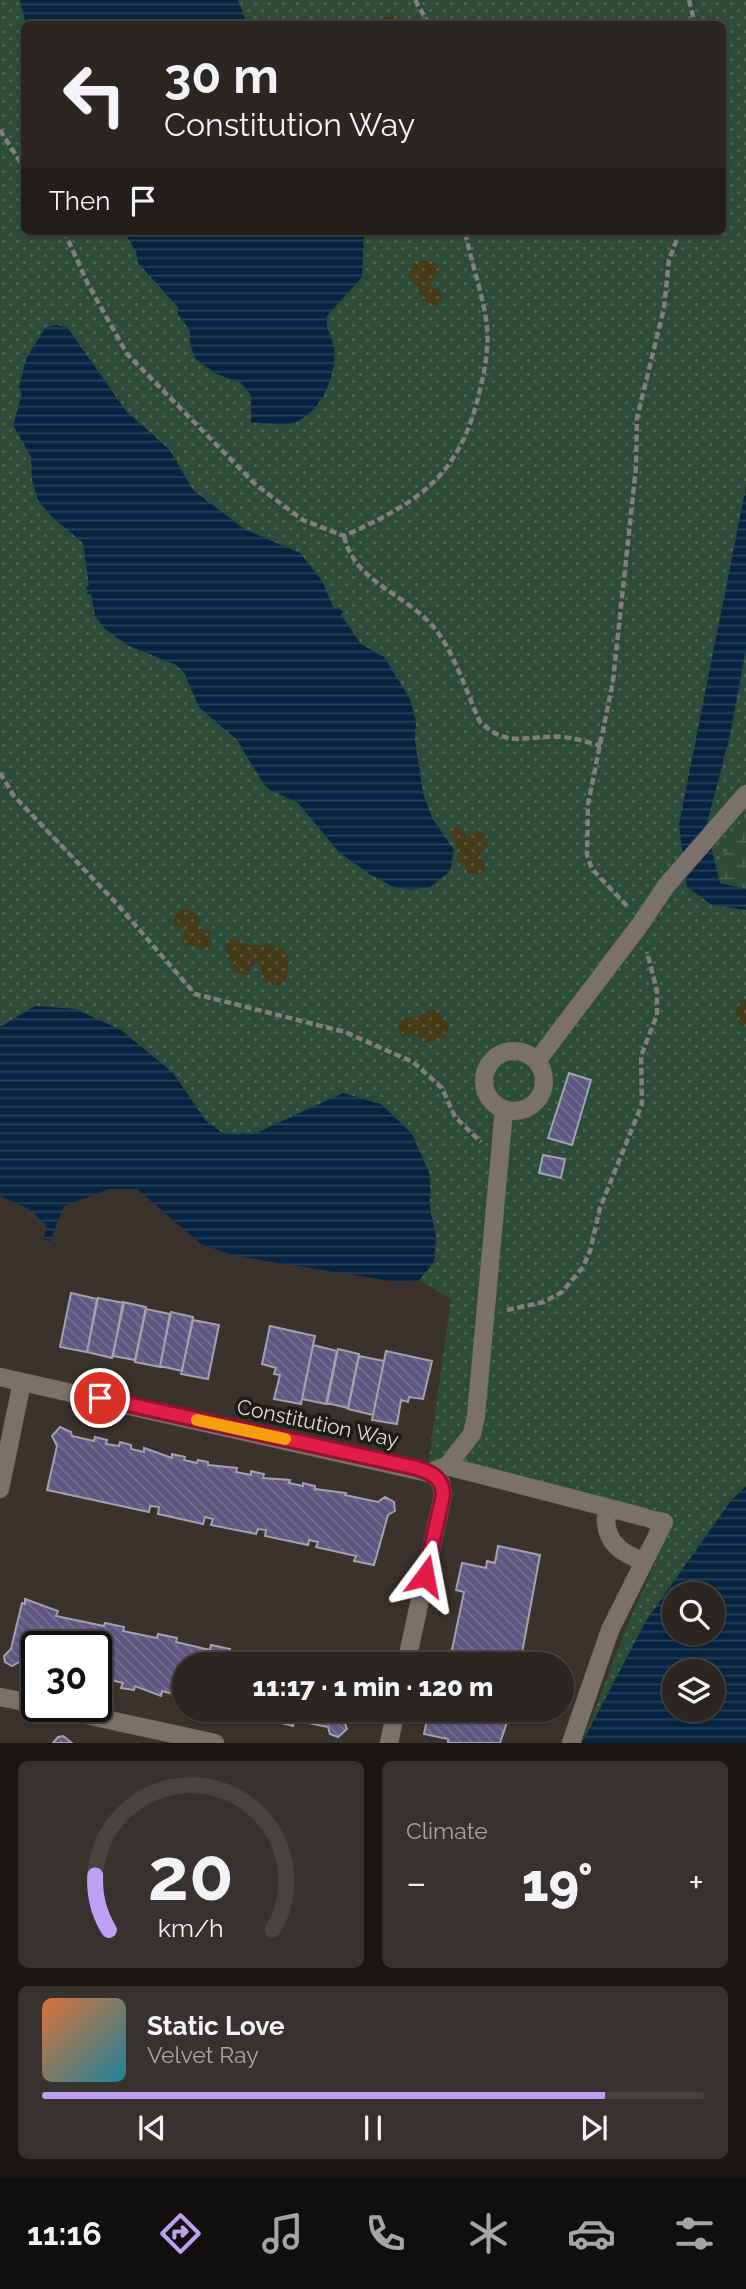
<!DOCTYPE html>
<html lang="en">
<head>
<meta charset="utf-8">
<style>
  :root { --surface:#2b2622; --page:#37322f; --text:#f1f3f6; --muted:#a6a5a5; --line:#474340; --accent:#bca0f2 }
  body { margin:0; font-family:Raleway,sans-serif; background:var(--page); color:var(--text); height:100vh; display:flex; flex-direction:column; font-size:26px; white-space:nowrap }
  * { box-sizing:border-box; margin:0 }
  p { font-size:23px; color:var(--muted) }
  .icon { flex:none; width:38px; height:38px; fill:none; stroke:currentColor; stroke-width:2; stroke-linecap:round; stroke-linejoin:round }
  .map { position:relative; height:1743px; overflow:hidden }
  .panel { display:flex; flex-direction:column; gap:18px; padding:18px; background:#181513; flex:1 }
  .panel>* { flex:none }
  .hud { position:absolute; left:21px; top:21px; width:705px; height:214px; border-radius:10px; box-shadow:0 2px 5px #0004,0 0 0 2px var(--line); background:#2b2622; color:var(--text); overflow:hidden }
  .controls { position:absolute; left:662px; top:1582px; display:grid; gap:14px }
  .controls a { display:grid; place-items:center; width:63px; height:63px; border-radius:50%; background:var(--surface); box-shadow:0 2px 5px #0004,0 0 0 2px var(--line); font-size:35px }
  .speed { position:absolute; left:21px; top:1631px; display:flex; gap:14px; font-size:35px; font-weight:700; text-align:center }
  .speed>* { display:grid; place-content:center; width:91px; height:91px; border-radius:50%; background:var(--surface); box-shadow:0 2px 5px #0004,0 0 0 2px var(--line); line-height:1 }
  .speed .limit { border:4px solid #111; border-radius:10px; background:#fff; color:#111 }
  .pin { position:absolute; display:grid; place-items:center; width:60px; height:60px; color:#fff; margin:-30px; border:4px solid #fff; border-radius:50%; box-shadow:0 2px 7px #0007 }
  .me { position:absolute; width:77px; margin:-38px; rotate:13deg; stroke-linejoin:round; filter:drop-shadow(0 0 5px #0008) }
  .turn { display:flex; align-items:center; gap:24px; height:147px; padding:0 28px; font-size:32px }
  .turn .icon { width:91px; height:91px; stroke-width:2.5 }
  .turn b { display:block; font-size:49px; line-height:60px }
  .then { display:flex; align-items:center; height:66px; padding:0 28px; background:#0003; gap:14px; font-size:26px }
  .big { font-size:52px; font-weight:800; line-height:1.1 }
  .panel .tile { flex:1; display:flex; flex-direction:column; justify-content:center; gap:10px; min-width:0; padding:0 24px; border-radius:10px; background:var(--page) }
  .panel .dial { align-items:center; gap:0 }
  .dial svg { height:182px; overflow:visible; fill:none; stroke:var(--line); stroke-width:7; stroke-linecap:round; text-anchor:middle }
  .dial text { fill:var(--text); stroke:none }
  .song { display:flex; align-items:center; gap:21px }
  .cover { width:84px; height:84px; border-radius:10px; background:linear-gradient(135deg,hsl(20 70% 55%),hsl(190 70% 35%)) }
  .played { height:7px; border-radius:4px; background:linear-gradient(90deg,var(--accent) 85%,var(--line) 85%) }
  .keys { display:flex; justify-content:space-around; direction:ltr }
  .heat { display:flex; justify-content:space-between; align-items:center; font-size:38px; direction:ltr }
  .panel .tiles { flex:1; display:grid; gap:18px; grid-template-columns:1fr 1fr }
  .tile:last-child { grid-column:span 2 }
  .trip { position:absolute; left:172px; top:1652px; width:402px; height:70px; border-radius:35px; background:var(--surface); box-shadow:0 2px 5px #0004,0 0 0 2px var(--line); font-weight:800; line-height:70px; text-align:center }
  .dock { display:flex; height:112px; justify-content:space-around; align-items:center; background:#110f0e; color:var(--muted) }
  .dock .icon { width:49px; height:49px }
  .dock .selected { color:var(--accent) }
  .dock b { font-size:32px; color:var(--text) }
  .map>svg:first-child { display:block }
  .grass { fill:url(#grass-dots); fill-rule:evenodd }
  .wetland { fill:url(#wetland-marsh) }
  .sand { fill:url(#sand-dots) }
  .water { fill:url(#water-rules); fill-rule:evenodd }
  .building { fill:url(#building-back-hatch); stroke:#a3a2ab; stroke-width:2 }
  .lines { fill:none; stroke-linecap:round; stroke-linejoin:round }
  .minor-casing { stroke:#55504b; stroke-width:19 }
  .path { stroke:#857f7b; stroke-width:4.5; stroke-dasharray:7 3.5; stroke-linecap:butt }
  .minor { stroke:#79716a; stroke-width:18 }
  .route-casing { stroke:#92132f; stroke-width:18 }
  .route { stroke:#e11d48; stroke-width:12 }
  .slow { stroke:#f59e0b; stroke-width:12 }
  .labels { text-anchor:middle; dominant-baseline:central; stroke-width:7; stroke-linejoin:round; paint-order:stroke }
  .street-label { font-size:21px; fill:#dedad6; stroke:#1e1b18 }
</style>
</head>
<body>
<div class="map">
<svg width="746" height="1743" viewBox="0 0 746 1743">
  <defs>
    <pattern id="grass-dots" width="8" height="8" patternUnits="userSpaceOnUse" patternTransform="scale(1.75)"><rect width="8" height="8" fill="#2c4b38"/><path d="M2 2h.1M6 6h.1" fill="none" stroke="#4a6454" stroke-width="1.8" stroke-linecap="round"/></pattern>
    <pattern id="wetland-marsh" width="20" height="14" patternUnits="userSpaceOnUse" patternTransform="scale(1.75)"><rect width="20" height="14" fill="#2c4b38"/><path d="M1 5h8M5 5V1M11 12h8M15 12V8" fill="none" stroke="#4a6454"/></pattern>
    <pattern id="sand-dots" width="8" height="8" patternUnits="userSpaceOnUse" patternTransform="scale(1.75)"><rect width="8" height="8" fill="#443b1b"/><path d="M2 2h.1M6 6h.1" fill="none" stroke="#5f573b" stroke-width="1.8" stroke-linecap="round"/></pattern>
    <pattern id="water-rules" width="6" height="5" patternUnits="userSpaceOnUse" patternTransform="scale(1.75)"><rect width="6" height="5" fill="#072342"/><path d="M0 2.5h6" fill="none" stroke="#2b425d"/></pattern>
    <pattern id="building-back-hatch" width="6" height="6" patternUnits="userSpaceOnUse" patternTransform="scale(1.75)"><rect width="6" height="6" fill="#5e5782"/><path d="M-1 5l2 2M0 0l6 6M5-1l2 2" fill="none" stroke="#756f93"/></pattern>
  </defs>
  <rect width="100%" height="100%" fill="#39322d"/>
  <path class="grass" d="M0,0H746V487L679,825L746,910V1486L730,1502L646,1621L582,1743L626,1628L674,1520L427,1471L451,1299L419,1280L434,1262L436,1236L430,1209V1175L412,1133L286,1122L254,1134H224L206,1121L173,1073L121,1030L75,1009L35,1006L0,1027ZM24,24H723V231H24Z
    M746,648V889L720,883L706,827L730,735Z"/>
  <path class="wetland" d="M746,816V915L698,897Z"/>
  <path class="sand" d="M390,14L412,24H384L383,19Z
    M424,260H432L441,271L431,281V287L439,290L443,297L436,307L422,300L418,287L408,278L413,263Z
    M458,826L467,836L477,831L487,836L488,845L480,854L486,869L480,874H467L465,866L458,863L457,846L449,831Z
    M187,908L200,918L199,928L210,932L211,949L181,944L185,928L171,925L179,910Z
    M230,938L250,945L281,946L289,958L286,981L278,986L264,982L260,966L256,962L246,976L233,971L224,945Z
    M746,998V1029L739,1024L736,1009L739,1001Z
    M431,1009L439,1012L449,1025L446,1037L425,1043L417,1035L402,1037L398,1027L401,1018L419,1016Z"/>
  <path class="water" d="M20,0H238L247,24H26Z
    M123,231H364L362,277L327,316C325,329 332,336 334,348C337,375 321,414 293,423C279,428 266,421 251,423V395L240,382L216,374L196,359L190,345V331L178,314V307L138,263L136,251Z
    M56,325L67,327L126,411L170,450L193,490L244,529L300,553L322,581L334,609L338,607L343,612L341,615L361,644L384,657L410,699L416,721L415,740L423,793L432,818L454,850L450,871L430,887L410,890L394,887L371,875L340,853L298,803L270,790L263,783L237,740L199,707L184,673L176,665L127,645L105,629L95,616L91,594H87L86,587L89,586L83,543L51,516L38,500L32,480L31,457L13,425L22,394L19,388L26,359L45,328Z
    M746,487V648L730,735L706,827L720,883L746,889V910L712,905L687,887L679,825Z
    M35,1006L75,1009L121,1030L173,1073L206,1121L224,1134H254L343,1093L381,1104L412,1134L430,1175V1209L436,1236L434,1262L419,1280L397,1282L235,1256L201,1244L137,1189H109L64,1206L50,1241L43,1240L47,1226L29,1209L0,1196V1027Z
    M746,1486V1743H582L646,1621L730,1502ZM712,1594V1633H674V1594ZM712,1671V1710H674V1671Z"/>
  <path class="building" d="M569,1073L591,1080L572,1145L548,1138Z
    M543,1155L565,1159L561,1178L539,1173Z
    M71,1293L97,1299L87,1352L60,1347Z
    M98,1298L124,1303L112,1358L87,1352Z
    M123,1302L146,1307L135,1360L113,1356Z
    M146,1309L170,1314L160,1367L135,1362Z
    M171,1312L193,1317L182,1371L160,1366Z
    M193,1320L219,1325L208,1379L181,1374Z
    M270,1326L315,1336L301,1404L274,1399L280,1375L274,1374L276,1368L262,1364Z
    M313,1345L337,1351L326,1404L302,1399Z
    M338,1349L359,1354L348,1408L327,1403Z
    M386,1351L432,1361L423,1399L409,1397L408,1402L401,1400L397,1424L372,1420Z
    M359,1356L384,1361L373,1415L348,1409Z
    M60,1427L71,1432L72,1436L94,1441L95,1437L107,1440L106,1444L119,1446L120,1442L131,1445V1449L144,1452V1448L172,1458V1454L185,1457L184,1460L197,1463L198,1460L208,1462V1465L237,1468L236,1472L251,1475V1471L264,1474L263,1478L290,1480L289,1483L303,1486V1483L315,1486V1489L346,1493L345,1495L378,1502L385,1497L394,1502L395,1511L388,1515L374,1565L354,1561L356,1556L316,1547L318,1542L309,1540L308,1545L265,1536L266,1530L258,1529L256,1534L211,1525L213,1519L205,1517L203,1524L158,1514L159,1507L150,1506L149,1512L47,1490L57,1446L52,1436Z
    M498,1546L540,1555L520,1664H449L464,1592L456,1590L462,1563L486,1568L487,1561L495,1563Z
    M25,1599L58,1611L56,1616L104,1626L105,1623L124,1627L123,1631L157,1638L158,1634L177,1638L176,1642L210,1650L211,1645L230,1649L229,1654L263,1661L264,1657L282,1661V1664H184V1701L176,1699L177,1695L162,1691L161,1696L135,1686L134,1690L121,1688L123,1683L107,1679L106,1684L96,1682V1647H37V1665L21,1661L12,1666L5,1662L4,1656L11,1649L22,1603L25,1604Z
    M247,1710H345L343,1719L347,1729L338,1737L330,1734L328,1727L294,1720L293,1726L282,1723L283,1718L267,1714L265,1720L254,1718L255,1712Z
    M429,1710H511L500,1743H448V1739L424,1734Z
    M63,1736L72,1743H53L58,1737Z"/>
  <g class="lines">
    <defs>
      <path id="minor" d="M484 1081a30 30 0 1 1 60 0a30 30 0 1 1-60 0Z
        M537,1061L639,926L666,886L746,794
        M0,1377L433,1474L441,1483L443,1495L406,1664
        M447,1466L472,1434L476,1416L504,1110
        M437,1469L447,1466L644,1517
        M0,1489L22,1382
        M607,1509C602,1538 618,1553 644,1561
        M0,1697L37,1704
        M45,1706L215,1743
        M389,1743L396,1710
        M571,1743L610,1630L664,1522L650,1519"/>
    </defs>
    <use href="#minor" class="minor-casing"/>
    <path class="path" d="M415,0L429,24
      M689,0L695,24
      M0,130L24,168
      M64,231L88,284L127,354L256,485L303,520L344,536C421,501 460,476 480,390C485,369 489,347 487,326C483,294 471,262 465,231
      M344,536C355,585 412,595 439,634C457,660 467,694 480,722C510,750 528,734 563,737C576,738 589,743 601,746
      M0,773L14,796L117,904L195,994L345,1032L413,1062L442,1088L455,1117L481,1142
      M627,906L592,869L587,855L588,804L613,681L636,467L637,418L664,308L669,260L680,231
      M507,1310L544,1302L562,1292L583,1267L590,1251L600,1208L642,1104L641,1056L657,1015V991L647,952"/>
    <use href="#minor" class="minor"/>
  </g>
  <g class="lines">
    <defs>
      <path id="route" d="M100,1398L417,1468C432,1473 443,1478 443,1495L425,1576"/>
    </defs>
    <use href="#route" class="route-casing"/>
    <use href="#route" class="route"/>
    <path class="slow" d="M197,1420L285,1439"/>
  </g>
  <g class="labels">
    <g class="street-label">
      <text transform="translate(318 1423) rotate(12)">Constitution Way</text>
    </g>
  </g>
</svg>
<div class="controls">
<a><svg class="icon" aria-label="search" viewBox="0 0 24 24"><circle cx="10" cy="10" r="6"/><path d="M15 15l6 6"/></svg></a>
<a><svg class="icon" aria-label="layers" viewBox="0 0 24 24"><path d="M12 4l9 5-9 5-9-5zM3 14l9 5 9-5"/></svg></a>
</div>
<div class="speed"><div class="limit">30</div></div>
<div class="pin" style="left:100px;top:1398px;background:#d93025"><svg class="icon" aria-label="arrive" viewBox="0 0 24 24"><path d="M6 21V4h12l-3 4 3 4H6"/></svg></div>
<svg class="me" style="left:425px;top:1576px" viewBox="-20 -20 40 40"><path d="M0-17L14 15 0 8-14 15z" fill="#e11d48" stroke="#fff" stroke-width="4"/></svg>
<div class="trip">11:17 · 1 min · 120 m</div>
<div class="hud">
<div class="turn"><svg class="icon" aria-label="left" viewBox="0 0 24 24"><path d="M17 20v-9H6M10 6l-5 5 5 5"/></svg><div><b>30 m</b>Constitution Way</div></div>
<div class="then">Then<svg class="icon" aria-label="arrive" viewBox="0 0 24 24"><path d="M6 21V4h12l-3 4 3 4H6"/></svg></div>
</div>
</div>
<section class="panel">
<div class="tiles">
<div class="tile dial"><svg viewBox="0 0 100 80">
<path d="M14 69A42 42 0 1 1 86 69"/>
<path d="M14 69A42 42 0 0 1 8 45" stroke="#bca0f2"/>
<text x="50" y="56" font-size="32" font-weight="700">20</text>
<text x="50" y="72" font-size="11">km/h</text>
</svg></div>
<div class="tile"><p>Climate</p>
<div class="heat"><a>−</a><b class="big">19°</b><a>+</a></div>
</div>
<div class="tile">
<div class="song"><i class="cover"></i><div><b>Static Love</b><p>Velvet Ray</p></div></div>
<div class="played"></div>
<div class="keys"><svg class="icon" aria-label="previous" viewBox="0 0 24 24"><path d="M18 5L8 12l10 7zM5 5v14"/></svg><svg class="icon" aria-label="pause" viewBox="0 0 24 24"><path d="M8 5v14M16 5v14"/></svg><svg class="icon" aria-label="next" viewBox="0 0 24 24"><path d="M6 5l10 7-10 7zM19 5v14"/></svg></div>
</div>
</div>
</section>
<nav class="dock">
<b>11:16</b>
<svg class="icon selected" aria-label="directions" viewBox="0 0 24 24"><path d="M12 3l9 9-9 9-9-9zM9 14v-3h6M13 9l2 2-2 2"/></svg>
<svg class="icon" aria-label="music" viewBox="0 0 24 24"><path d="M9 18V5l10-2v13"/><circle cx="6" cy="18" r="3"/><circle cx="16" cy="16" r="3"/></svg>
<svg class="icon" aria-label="phone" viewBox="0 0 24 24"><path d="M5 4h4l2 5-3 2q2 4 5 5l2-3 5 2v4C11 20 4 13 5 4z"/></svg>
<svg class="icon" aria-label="climate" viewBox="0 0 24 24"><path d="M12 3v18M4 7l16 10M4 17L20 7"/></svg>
<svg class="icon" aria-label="car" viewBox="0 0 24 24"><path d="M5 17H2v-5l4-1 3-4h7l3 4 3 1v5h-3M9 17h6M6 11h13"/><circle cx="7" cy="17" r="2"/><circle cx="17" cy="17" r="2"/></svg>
<svg class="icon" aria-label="filters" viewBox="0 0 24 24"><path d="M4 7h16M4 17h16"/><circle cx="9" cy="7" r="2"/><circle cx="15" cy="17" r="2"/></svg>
</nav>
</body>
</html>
